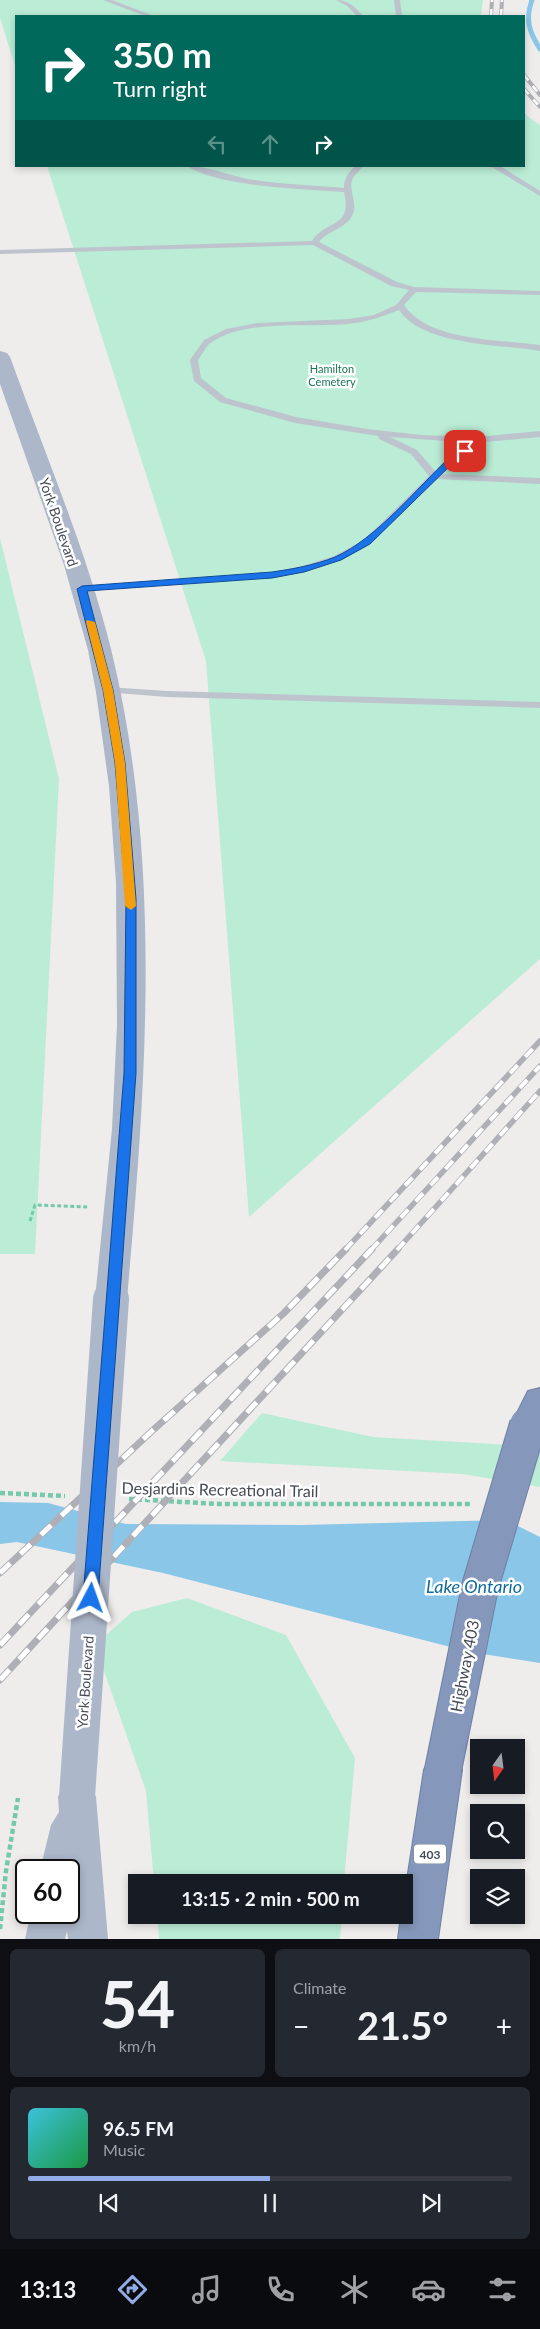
<!DOCTYPE html>
<html lang="en">
<head>
<meta charset="utf-8">
<style>
  :root { --surface:#171b24; --page:#242831; --text:#f1f3f6; --muted:#9ea1a6; --line:#363941; --accent:#92ace7 }
  body { margin:0; font-family:Lato,sans-serif; background:var(--page); color:var(--text); height:100vh; display:flex; flex-direction:column; font-size:19px; white-space:nowrap }
  * { box-sizing:border-box; margin:0 }
  p { font-size:16px; color:var(--muted) }
  .icon { flex:none; width:28px; height:28px; fill:none; stroke:currentColor; stroke-width:2; stroke-linecap:round; stroke-linejoin:round }
  .map { position:relative; height:1939px; overflow:hidden }
  .panel { display:flex; flex-direction:column; gap:10px; padding:10px; background:#0d0f14; flex:1 }
  .panel>* { flex:none }
  .banner { position:absolute; left:15px; top:15px; width:510px; height:152px; border-radius:0px; box-shadow:0 2px 8px #0003; background:#00695c; color:#fff; overflow:hidden }
  .needle { width:32px; rotate:194deg }
  .fabs { position:absolute; left:470px; top:1739px; display:grid; gap:10px }
  .fabs a { display:grid; place-items:center; width:55px; height:55px; border-radius:0px; background:var(--surface); box-shadow:0 2px 8px #0003; font-size:25px }
  .speed { position:absolute; left:15px; top:1859px; display:flex; gap:10px; font-size:25px; font-weight:700; text-align:center }
  .speed>* { display:grid; place-content:center; width:65px; height:65px; border-radius:50%; background:var(--surface); box-shadow:0 2px 8px #0003; line-height:1 }
  .speed .limit { border:2px solid #111; border-radius:8px; background:#fff; color:#111 }
  .pin { position:absolute; display:grid; place-items:center; width:42px; height:42px; color:#fff; margin:-21px; border-radius:10px; box-shadow:0 2px 8px #0006 }
  .me { position:absolute; width:55px; margin:-28px; rotate:4deg; stroke-linejoin:round; filter:drop-shadow(0 0 4px #0008) }
  .turn { display:flex; align-items:center; gap:18px; height:105px; padding:0 15px; font-size:22px }
  .turn .icon { width:65px; height:65px; stroke-width:2.5 }
  .turn b { display:block; font-size:35px; line-height:42px }
  .lanes { display:flex; align-items:center; height:48px; padding:0 15px; background:#0003; justify-content:center; gap:25px; direction:ltr }
  .lanes .off { opacity:.35 }
  .big { font-size:38px; font-weight:700; line-height:1.1 }
  .panel .tile { flex:1; display:flex; flex-direction:column; justify-content:center; gap:8px; min-width:0; padding:0 18px; border-radius:8px; background:var(--page) }
  .panel .dial { align-items:center; gap:0 }
  .dial b { font-size:65px; line-height:1 }
  .song { display:flex; align-items:center; gap:15px }
  .cover { width:60px; height:60px; border-radius:8px; background:linear-gradient(135deg,hsl(190 70% 55%),hsl(140 70% 35%)) }
  .played { height:5px; border-radius:2px; background:linear-gradient(90deg,var(--accent) 50%,var(--line) 50%) }
  .keys { display:flex; justify-content:space-around; direction:ltr }
  .heat { display:flex; justify-content:space-between; align-items:center; font-size:28px; direction:ltr }
  .panel .tiles { flex:1; display:grid; gap:10px; grid-template-columns:1fr 1fr }
  .tile:last-child { grid-column:span 2 }
  .trip { position:absolute; left:128px; top:1874px; width:285px; height:50px; border-radius:0px; background:var(--surface); box-shadow:0 2px 8px #0003; font-weight:700; line-height:50px; text-align:center }
  .dock { display:flex; height:80px; justify-content:space-around; align-items:center; background:#090b0e; color:var(--muted) }
  .dock .icon { width:35px; height:35px }
  .dock .active { color:var(--accent) }
  .dock b { font-size:22px; color:var(--text) }
  .map>svg:first-child { display:block }
  .green { fill:#bbecd5 }
  .water { fill:#89c6e7 }
  .lines { fill:none; stroke-linecap:round; stroke-linejoin:round }
  .stream { stroke:#89c6e7; stroke-width:5 }
  .motorway-casing { stroke:#7082a5; stroke-width:2 }
  .path-far1 { stroke:#74c8ab; stroke-width:3; stroke-dasharray:4 2.5; stroke-linecap:butt }
  .path { stroke:#74c8ab; stroke-width:4.5; stroke-dasharray:5 3; stroke-linecap:butt }
  .service { fill:#bdc4ce; fill-rule:evenodd }
  .primary { fill:#acb7ca; fill-rule:evenodd }
  .motorway { fill:#8597ba; fill-rule:evenodd }
  .rail-far2-casing { stroke:#aeb0b6; stroke-width:4 }
  .rail-far1-casing { stroke:#aeb0b6; stroke-width:5.5 }
  .rail-casing { stroke:#aeb0b6; stroke-width:7 }
  .rail-far2 { stroke:#fff; stroke-width:2.5; stroke-dasharray:7; stroke-linecap:butt }
  .rail-far1 { stroke:#fff; stroke-width:4; stroke-dasharray:11; stroke-linecap:butt }
  .rail { stroke:#fff; stroke-width:5; stroke-dasharray:14; stroke-linecap:butt }
  .motorway-bridge-casing { stroke:#7082a5; stroke-width:38; stroke-linecap:butt }
  .primary-bridge { stroke:#acb7ca; stroke-width:36 }
  .motorway-bridge { stroke:#8597ba; stroke-width:36 }
  .route { fill:#1a73e8; stroke:#114b97 }
  .slow { fill:#f59e0b }
  .labels { text-anchor:middle; dominant-baseline:central; stroke-width:5; stroke-linejoin:round; paint-order:stroke }
  .far-park-label { font-size:11px; fill:#1a7655; stroke:#fff }
  .shield { fill:#fff; stroke:#7d828a; stroke-width:1 }
  .shield-label { font-size:12px; font-weight:bold; fill:#454c58 }
  .street-label { font-size:14px; fill:#454c58; stroke:#fff }
  .near-street-label { font-size:16px; fill:#454c58; stroke:#fff }
  .near-water-label { font-size:18px; font-style:italic; fill:#116d9f; stroke:#fff }
</style>
</head>
<body>
<div class="map">
<svg width="540" height="1939" viewBox="0 0 540 1939">
  <rect width="100%" height="100%" fill="#efecec"/>
  <path class="green" d="M0,0H483L481,16H16V69L0,18Z
    M524,111L527,116L540,125V959L249,1217L206,661L47,166H524Z
    M0,538L59,779L35,1254H0Z
    M262,1413L373,1437L525,1446L540,1452V1487L463,1474L220,1461Z
    M187,1598L286,1635L355,1758L344,1882H154L146,1791L95,1645L132,1612Z
    M157,1915H342L340,1939H159Z"/>
  <path class="water" d="M0,1502L48,1503L126,1524L301,1525L506,1520L540,1537V1663L470,1652L163,1573L17,1542L0,1544Z"/>
  <g class="lines">
    <path class="stream" d="M532,0C525,19 529,32 540,49"/>
    <defs>
      <path id="motorway" d="M540,1388V1434L528,1438L516,1434L511,1425L528,1391Z
        M443,1753L457,1758L462,1770L438,1939H398L401,1915H404V1899L424,1770L429,1758Z"/>
    </defs>
    <use href="#motorway" class="motorway-casing"/>
    <path class="path-far1" d="M30,1221L35,1205L89,1207"/>
    <path class="path" d="M0,1493L65,1496
      M129,1499L220,1504H470
      M0,1929L6,1871L18,1798"/>
    <path class="service" d="M103,0H112L154,16H145Z
      M336,0C349,0 355,7 363,16H357L347,6Z
      M394,0H400L402,16H396Z
      M187,166C208,166 228,175 248,179C279,184 312,185 344,188C344,178 349,172 355,166H364C360,170 356,173 353,178C347,190 359,203 352,216C345,229 327,231 319,242L397,282L414,287L540,291V295L416,292L404,305C429,342 500,339 540,345V351C500,344 423,346 399,310C382,317 366,322 348,324C307,328 243,318 209,344C205,348 202,355 198,360L201,378L226,398L296,417L367,429L422,435L477,437L540,431V437L485,442L456,460L442,474L540,478V484L437,479L370,544L342,560L305,572L272,578L78,591V587L82,586L272,572L299,567L334,556L364,540L429,476L411,454L379,439L378,436L295,423L220,402L194,381L190,360L204,340L226,329L257,323L349,319L374,315L396,305L409,290L391,286L313,245L0,254V250L312,241C326,219 353,229 344,192C306,189 218,187 187,166ZM390,437L472,443L450,456L435,471L417,450Z
      M490,166H500L540,191V196Z
      M108,687L167,691L540,702V708L167,697L104,692L103,690Z"/>
    <path class="primary" d="M0,351L7,353L10,357C45,454 86,549 111,649C163,862 146,1084 127,1299L122,1307L111,1310L100,1307L95,1299L112,1129L117,1025L116,882L109,786L96,692L88,650L64,565L0,384Z
      M77,1780L91,1785L96,1797L108,1939H68L67,1931L65,1939H25L31,1912H69V1870H40L51,1825L59,1812L58,1797L63,1785Z"/>
    <use href="#motorway" class="motorway"/>
    <defs>
      <path id="rail-far2" d="M491,16L492,0
        M501,16L502,0
        M524,75L540,95
        M524,89L540,107"/>
      <path id="rail-far1" d="M345,1250L540,1041
        M371,1250L540,1066
        M397,1250L540,1091"/>
      <path id="rail" d="M0,1573L152,1431L284,1313L346,1249
        M0,1645L372,1249
        M0,1680L398,1249"/>
    </defs>
    <use href="#rail-far2" class="rail-far2-casing"/>
    <use href="#rail-far1" class="rail-far1-casing"/>
    <use href="#rail" class="rail-casing"/>
    <use href="#rail-far2" class="rail-far2"/>
    <use href="#rail-far1" class="rail-far1"/>
    <use href="#rail" class="rail"/>
    <defs>
      <path id="motorway-bridge" d="M443,1770L480,1587L528,1425"/>
    </defs>
    <use href="#motorway-bridge" class="motorway-bridge-casing"/>
    <path class="primary-bridge" d="M77,1797L111,1299"/>
    <use href="#motorway-bridge" class="motorway-bridge"/>
  </g>
  <path class="route" d="M462,449L469,451L456,460L370,544L341,560L304,572L272,578L87,591L113,690L125,763L136,899V1073L98,1598L96,1602L91,1604L86,1602L83,1598L124,1073L126,899L115,763L103,690L77,589L82,586L272,572C293,569 315,565 335,557C376,539 417,488 450,457Z"/>
  <path class="slow" d="M87,620L95,622L113,690L125,763L136,906L131,910L125,906L115,763L103,690L86,622Z"/>
  <g class="labels">
    <g class="far-park-label">
      <text x="332" y="368">Hamilton<tspan x="332" dy="13">Cemetery</tspan></text>
    </g>
    <rect class="shield" x="414" y="1844.5" width="32" height="19" rx="4"/>
    <g class="shield-label">
      <text x="430" y="1854">403</text>
    </g>
    <g class="street-label">
      <text transform="translate(59 522) rotate(71)">York Boulevard</text>
      <text transform="translate(85 1682) rotate(-86)">York Boulevard</text>
    </g>
    <g class="near-street-label">
      <text transform="translate(220 1489) rotate(1)">Desjardins Recreational Trail</text>
      <text transform="translate(464 1666) rotate(-79)">Highway 403</text>
    </g>
    <g class="near-water-label">
      <text x="474" y="1586">Lake Ontario</text>
    </g>
  </g>
</svg>
<div class="fabs">
<a><svg class="needle" viewBox="-14 -14 28 28"><path d="M0-13l5 13h-10z" fill="#e53935"/><path d="M0 13l5-13h-10z" fill="#9ea1a6"/></svg></a>
<a><svg class="icon" aria-label="search" viewBox="0 0 24 24"><circle cx="10" cy="10" r="6"/><path d="M15 15l6 6"/></svg></a>
<a><svg class="icon" aria-label="layers" viewBox="0 0 24 24"><path d="M12 4l9 5-9 5-9-5zM3 14l9 5 9-5"/></svg></a>
</div>
<div class="speed"><div class="limit">60</div></div>
<div class="pin" style="left:465px;top:451px;background:#d93025"><svg class="icon" aria-label="arrive" viewBox="0 0 24 24"><path d="M6 21V4h12l-3 4 3 4H6"/></svg></div>
<svg class="me" style="left:91px;top:1598px" viewBox="-20 -20 40 40"><path d="M0-17L14 15 0 8-14 15z" fill="#1a73e8" stroke="#fff" stroke-width="4"/></svg>
<div class="trip">13:15 · 2 min · 500 m</div>
<div class="banner">
<div class="turn"><svg class="icon" aria-label="right" viewBox="0 0 24 24"><path d="M7 20v-9h11M14 6l5 5-5 5"/></svg><div><b>350 m</b>Turn right</div></div>
<div class="lanes"><svg class="icon off" aria-label="left" viewBox="0 0 24 24"><path d="M17 20v-9H6M10 6l-5 5 5 5"/></svg><svg class="icon off" aria-label="ahead" viewBox="0 0 24 24"><path d="M12 20V5M6 11l6-6 6 6"/></svg><svg class="icon" aria-label="right" viewBox="0 0 24 24"><path d="M7 20v-9h11M14 6l5 5-5 5"/></svg></div>
</div>
</div>
<section class="panel">
<div class="tiles">
<div class="tile dial"><b>54</b><p>km/h</p></div>
<div class="tile"><p>Climate</p>
<div class="heat"><a>−</a><b class="big">21.5°</b><a>+</a></div>
</div>
<div class="tile">
<div class="song"><i class="cover"></i><div><b>96.5 FM</b><p>Music</p></div></div>
<div class="played"></div>
<div class="keys"><svg class="icon" aria-label="previous" viewBox="0 0 24 24"><path d="M18 5L8 12l10 7zM5 5v14"/></svg><svg class="icon" aria-label="pause" viewBox="0 0 24 24"><path d="M8 5v14M16 5v14"/></svg><svg class="icon" aria-label="next" viewBox="0 0 24 24"><path d="M6 5l10 7-10 7zM19 5v14"/></svg></div>
</div>
</div>
</section>
<nav class="dock">
<b>13:13</b>
<svg class="icon active" aria-label="directions" viewBox="0 0 24 24"><path d="M12 3l9 9-9 9-9-9zM9 14v-3h6M13 9l2 2-2 2"/></svg>
<svg class="icon" aria-label="music" viewBox="0 0 24 24"><path d="M9 18V5l10-2v13"/><circle cx="6" cy="18" r="3"/><circle cx="16" cy="16" r="3"/></svg>
<svg class="icon" aria-label="phone" viewBox="0 0 24 24"><path d="M5 4h4l2 5-3 2q2 4 5 5l2-3 5 2v4C11 20 4 13 5 4z"/></svg>
<svg class="icon" aria-label="climate" viewBox="0 0 24 24"><path d="M12 3v18M4 7l16 10M4 17L20 7"/></svg>
<svg class="icon" aria-label="car" viewBox="0 0 24 24"><path d="M5 17H2v-5l4-1 3-4h7l3 4 3 1v5h-3M9 17h6M6 11h13"/><circle cx="7" cy="17" r="2"/><circle cx="17" cy="17" r="2"/></svg>
<svg class="icon" aria-label="filters" viewBox="0 0 24 24"><path d="M4 7h16M4 17h16"/><circle cx="9" cy="7" r="2"/><circle cx="15" cy="17" r="2"/></svg>
</nav>
</body>
</html>
